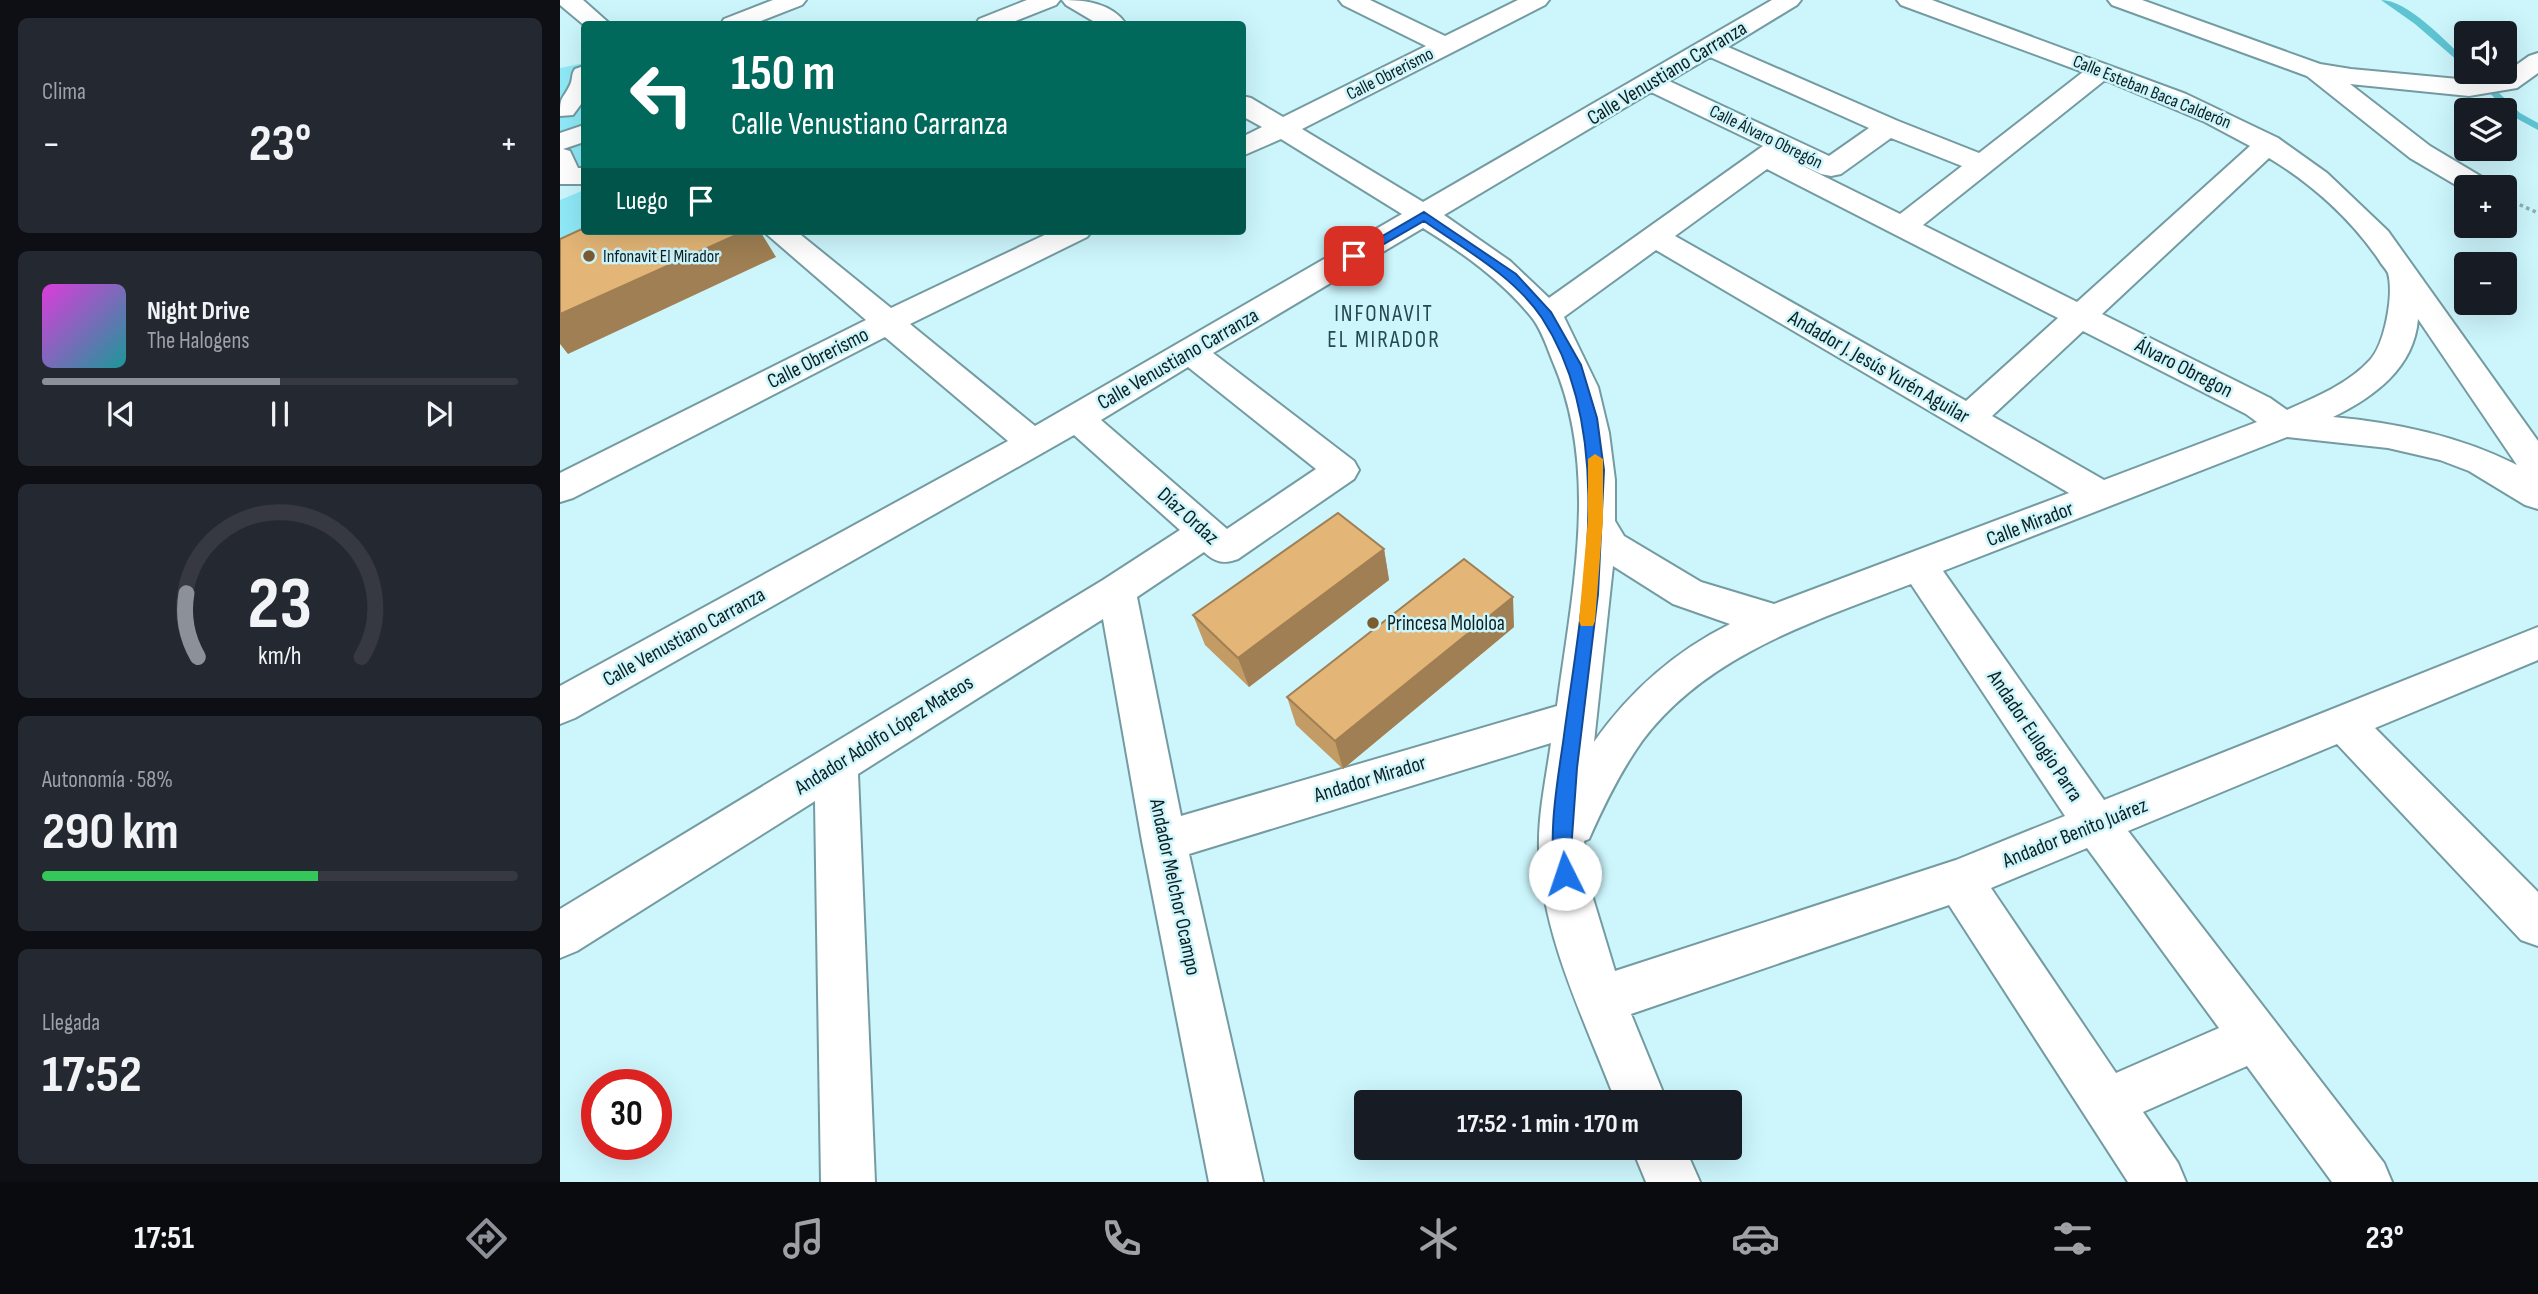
<!DOCTYPE html>
<html lang="es">
<head>
<meta charset="utf-8">
<style>
  :root { --surface:#171b24; --page:#242831; --text:#f1f3f6; --muted:#9ea1a6; --line:#363941; --accent:#8c9099 }
  body { margin:0; font-family:"Sofia Sans Condensed",sans-serif; background:var(--page); color:var(--text); height:100vh; display:flex; flex-direction:column; font-size:26px; white-space:nowrap }
  * { box-sizing:border-box; margin:0 }
  p { font-size:23px; color:var(--muted) }
  .icon { flex:none; width:38px; height:38px; fill:none; stroke:currentColor; stroke-width:2; stroke-linecap:round; stroke-linejoin:round }
  .map { position:relative; flex:1; overflow:hidden }
  .panel { display:flex; flex-direction:column; gap:18px; padding:18px; background:#0d0f14; width:560px }
  .panel>* { flex:none }
  .hud { position:absolute; left:21px; top:21px; width:665px; height:214px; border-radius:7px; box-shadow:0 7px 28px #0002; background:#00695c; color:#fff; overflow:hidden }
  .fabs { position:absolute; left:1894px; top:21px; display:grid; gap:14px }
  .fabs a { display:grid; place-items:center; width:63px; height:63px; border-radius:7px; background:var(--surface); box-shadow:0 7px 28px #0002; font-size:35px }
  .speed { position:absolute; left:21px; top:1069px; display:flex; gap:14px; font-size:35px; font-weight:700; text-align:center }
  .speed>* { display:grid; place-content:center; width:91px; height:91px; border-radius:50%; background:var(--surface); box-shadow:0 7px 28px #0002; line-height:1 }
  .speed .limit { border:10px solid #d22; background:#fff; color:#111 }
  .pin { position:absolute; display:grid; place-items:center; width:60px; height:60px; color:#fff; margin:-30px; border-radius:14px; box-shadow:0 4px 10px #0006 }
  .me { position:absolute; width:77px; margin:-38px; rotate:356deg; stroke-linejoin:round; filter:drop-shadow(0 0 5px #0008) }
  .turn { display:flex; align-items:center; gap:24px; height:147px; padding:0 35px; font-size:32px }
  .turn .icon { width:91px; height:91px; stroke-width:2.5 }
  .turn b { display:block; font-size:49px; line-height:60px }
  .then { display:flex; align-items:center; height:66px; padding:0 35px; background:#0003; gap:14px; font-size:26px }
  .big { font-size:52px; font-weight:700; line-height:1.1 }
  .panel .widget { flex:1; display:flex; flex-direction:column; justify-content:center; gap:10px; min-width:0; padding:0 24px; border-radius:10px; background:var(--page) }
  .panel .dial { align-items:center; gap:0 }
  .dial svg { height:182px; overflow:visible; fill:none; stroke:var(--line); stroke-width:7; stroke-linecap:round; text-anchor:middle }
  .dial text { fill:var(--text); stroke:none }
  .song { display:flex; align-items:center; gap:21px }
  .cover { width:84px; height:84px; border-radius:10px; background:linear-gradient(135deg,hsl(300 70% 55%),hsl(180 70% 35%)) }
  .played { height:7px; border-radius:4px; background:linear-gradient(90deg,var(--accent) 50%,var(--line) 50%) }
  .keys { display:flex; justify-content:space-around; direction:ltr }
  .heat { display:flex; justify-content:space-between; align-items:center; font-size:38px; direction:ltr }
  .charge { height:10px; border-radius:5px; background:linear-gradient(90deg,#34c759 58%,var(--line) 0) }
  .trip { position:absolute; left:794px; top:1090px; width:388px; height:70px; border-radius:7px; background:var(--surface); box-shadow:0 7px 28px #0002; font-weight:700; line-height:70px; text-align:center }
  .dock { display:flex; height:112px; justify-content:space-around; align-items:center; background:#090b0e; color:var(--muted) }
  .dock .icon { width:49px; height:49px }
  .dock .active { color:var(--accent) }
  .dock b { font-size:32px; color:var(--text) }
  main { display:flex; flex:1; min-height:0 }
  .map>svg:first-child { display:block }
  .green { fill:#8fe9f7 }
  .lines { fill:none; stroke-linecap:round; stroke-linejoin:round }
  .stream { fill:#5ec4d2; fill-rule:evenodd }
  .minor-casing { stroke:#749ba1; stroke-width:4 }
  .path { stroke:#8daeb3; stroke-width:3.5; stroke-dasharray:3.5 3.5; stroke-linecap:butt }
  .minor { fill:#fff; fill-rule:evenodd }
  .wall { fill:#c39c65 }
  .shaded-wall { fill:#9f7f53 }
  .building { fill:#e3b576; stroke:#9f7f53; stroke-width:2 }
  .route { fill:#1a73e8; stroke:#114b97; stroke-width:2 }
  .slow { fill:#f59e0b }
  .poi-dot { fill:#7b5c31; stroke:#ccf6fc; stroke-width:2.5 }
  .labels { text-anchor:middle; dominant-baseline:central; stroke-width:5; stroke-linejoin:round; paint-order:stroke }
  .far-street-label { font-size:18px; fill:#101f21; stroke:#ccf6fc }
  .far-poi-label { font-size:18px; fill:#101f21; stroke:#ccf6fc; text-anchor:start }
  .street-label { font-size:21px; fill:#101f21; stroke:#ccf6fc }
  .poi-label { font-size:21px; fill:#101f21; stroke:#ccf6fc; text-anchor:start }
  .neighbourhood-label { font-size:23px; letter-spacing:2px; fill:#24494e; stroke:#ccf6fc }
</style>
</head>
<body>
<main>
<section class="panel">
<div class="widget"><p>Clima</p>
<div class="heat"><a>−</a><b class="big">23°</b><a>+</a></div>
</div>
<div class="widget">
<div class="song"><i class="cover"></i><div><b>Night Drive</b><p>The Halogens</p></div></div>
<div class="played"></div>
<div class="keys"><svg class="icon" aria-label="previous" viewBox="0 0 24 24"><path d="M18 5L8 12l10 7zM5 5v14"/></svg><svg class="icon" aria-label="pause" viewBox="0 0 24 24"><path d="M8 5v14M16 5v14"/></svg><svg class="icon" aria-label="next" viewBox="0 0 24 24"><path d="M6 5l10 7-10 7zM19 5v14"/></svg></div>
</div>
<div class="widget dial"><svg viewBox="0 0 100 80">
<path d="M14 69A42 42 0 1 1 86 69"/>
<path d="M14 69A42 42 0 0 1 9 41" stroke="#8c9099"/>
<text x="50" y="56" font-size="32" font-weight="700">23</text>
<text x="50" y="72" font-size="11">km/h</text>
</svg></div>
<div class="widget"><p>Autonomía · 58%</p><b class="big">290 km</b><div class="charge"></div></div>
<div class="widget"><p>Llegada</p><b class="big">17:52</b></div>
</section>
<div class="map">
<svg width="1978" height="1182" viewBox="0 0 1978 1182">
  <rect width="100%" height="100%" fill="#ccf6fc"/>
  <path class="green" d="M24,63V175L0,181V68Z
    M24,190V231L0,281V200Z"/>
  <g class="lines">
    <path class="stream" d="M1821,0C1848,0 1886,42 1906,60V68L1855,24Z
      M1908,72H1917L1960,113L1978,123V130L1954,117Z"/>
    <defs>
      <path id="minor" d="M0,0H23L50,24L24,25L0,5Z
        M213,0H246L242,5L193,24H161L164,19Z
        M467,0H500L496,5L448,24H416L419,19Z
        M502,0C525,0 552,3 566,24H538L506,5Z
        M779,0H810L885,36L958,0H989L985,5L742,129L863,202L1212,0H1241L1237,5L1168,47L1338,121L1419,153L1523,72L1341,5L1337,0H1372L1626,94L1718,138L1767,173L1828,231L1978,441V509L1965,505L1909,471L1880,460L1828,448L1727,437L1383,571L1544,800L1978,627V660L1815,728L1978,892V946L1961,940L1777,744L1568,831L1824,1163L1832,1182H1772L1687,1066L1583,1112L1618,1163L1626,1182H1568L1389,905L1071,1014L1107,1102H1056C1026,1023 982,937 979,850C978,814 986,779 991,743L629,854L703,1182H649L582,841L543,619L298,774L315,1182H261L255,801L17,951L0,958V909L543,580L620,530L514,435L15,718L0,724V686L448,441L325,337L13,498L0,502V473L306,320L203,231H236L331,308L493,231H532L527,237L350,324L475,426L842,214L721,139L682,156V137L702,127L682,116V96L691,98L723,117L866,46L783,5ZM1150,57L1309,128L1269,156L1109,81ZM1545,80L1645,122L1690,146L1517,302L1363,225ZM1091,92L1203,146L989,298L950,261L884,215ZM1331,138L1402,166L1340,214L1225,157L1261,174L1271,176L1281,174ZM1709,158C1751,183 1791,219 1819,260C1821,264 1826,269 1828,273C1834,294 1825,344 1810,360C1788,384 1756,397 1727,410L1710,398L1542,314ZM1207,169L1498,318L1406,401L1115,236ZM863,228C903,253 943,281 973,319C982,331 987,347 993,362C1040,471 1012,592 997,706L621,816L577,597L644,552C656,563 664,564 678,559L794,479L799,470L794,461L653,353ZM1096,250L1509,493L1214,604L1141,582L1064,536L1055,521V480L1049,433L1038,387L1004,317ZM1858,319L1957,465C1899,436 1838,423 1773,417C1814,397 1854,368 1858,319ZM1523,331L1686,414L1697,422L1544,480L1432,416ZM628,367L756,469L667,529L541,420ZM1053,566L1113,604L1170,624C1114,652 1070,691 1034,742ZM1351,584L1505,816L1396,860L1055,971L1029,885L1024,841L1029,839C1044,805 1060,772 1082,741C1147,654 1255,621 1351,584ZM1527,848L1659,1028L1556,1073L1431,888Z
        M1548,0H1582L1760,64L1791,69L1909,80L1941,76L1969,56L1978,53V73L1957,88L1909,96L1790,84L1870,146L1927,180L1931,186L1906,187V191L1850,158L1747,76L1552,5Z
        M24,66V100L13,115L0,116C0,95 2,101 10,85C13,79 11,74 15,69Z
        M24,125V142L3,149L10,151L18,168H24V184H0V133Z
        M1072,1148H1125L1140,1182H1086Z"/>
    </defs>
    <use href="#minor" class="minor-casing"/>
    <path class="path" d="M1947,199L1978,213"/>
    <use href="#minor" class="minor"/>
  </g>
  <path class="wall" d="M824,549L829,580L689,687L645,645L633,615Z
    M954,627L783,769L736,725L727,697Z"/>
  <path class="shaded-wall" d="M185,231H200L216,257L8,354L0,344V314Z
    M824,549L829,580L689,687L678,658Z
    M953,597L954,627L783,769L775,741Z"/>
  <path class="building" d="M24,228V231H185L0,314V239Z
    M778,513L824,549L678,658L633,615Z
    M904,559L953,597L775,741L727,697Z"/>
  <path class="route" d="M864,212L956,274L991,312L1021,365L1037,418L1044,470L1038,594L1017,768L1011,851L1015,874L1012,880L1005,883L999,880C985,851 998,777 1003,743C1020,610 1060,437 982,318C954,276 904,249 864,221L798,259L794,260L788,256Z"/>
  <path class="slow" d="M1035,454L1043,459V519L1035,621L1033,626H1021L1019,621L1028,519V459Z"/>
  <g class="poi-dot">
    <circle cx="29" cy="256" r="7"/>
    <circle cx="813" cy="623" r="7"/>
  </g>
  <g class="labels">
    <g class="far-street-label">
      <text transform="translate(830 74) rotate(-27)">Calle Obrerismo</text>
      <text transform="translate(1592 92) rotate(22)">Calle Esteban Baca Calderón</text>
      <text transform="translate(1206 137) rotate(26)">Calle Álvaro Obregón</text>
    </g>
    <g class="far-poi-label">
      <text x="43" y="256">Infonavit El Mirador</text>
    </g>
    <g class="street-label">
      <text transform="translate(1107 73) rotate(-31)">Calle Venustiano Carranza</text>
      <text transform="translate(258 358) rotate(-27)">Calle Obrerismo</text>
      <text transform="translate(618 359) rotate(-30)">Calle Venustiano Carranza</text>
      <text transform="translate(1319 367) rotate(30)">Andador J. Jesús Yurén Aguilar</text>
      <text transform="translate(1624 368) rotate(27)">Álvaro Obregon</text>
      <text transform="translate(628 516) rotate(42)">Díaz Ordaz</text>
      <text transform="translate(1470 524) rotate(-21)">Calle Mirador</text>
      <text transform="translate(124 637) rotate(-29)">Calle Venustiano Carranza</text>
      <text transform="translate(324 735) rotate(-32)">Andador Adolfo López Mateos</text>
      <text transform="translate(1475 736) rotate(56)">Andador Eulogio Parra</text>
      <text transform="translate(810 779) rotate(-17)">Andador Mirador</text>
      <text transform="translate(1515 833) rotate(-22)">Andador Benito Juárez</text>
      <text transform="translate(615 887) rotate(78)">Andador Melchor Ocampo</text>
    </g>
    <g class="poi-label">
      <text x="827" y="623">Princesa Mololoa</text>
    </g>
    <g class="neighbourhood-label">
      <text x="824" y="314">INFONAVIT<tspan x="824" dy="26">EL MIRADOR</tspan></text>
    </g>
  </g>
</svg>
<div class="fabs">
<a><svg class="icon" aria-label="sound" viewBox="0 0 24 24"><path d="M4 9h4l5-4v14l-5-4H4zM17 9q2 3 0 6"/></svg></a>
<a><svg class="icon" aria-label="layers" viewBox="0 0 24 24"><path d="M12 4l9 5-9 5-9-5zM3 14l9 5 9-5"/></svg></a>
<a>+</a>
<a>−</a>
</div>
<div class="speed"><div class="limit">30</div></div>
<div class="pin" style="left:794px;top:256px;background:#d93025"><svg class="icon" aria-label="arrive" viewBox="0 0 24 24"><path d="M6 21V4h12l-3 4 3 4H6"/></svg></div>
<svg class="me" style="left:1005px;top:874px" viewBox="-20 -20 40 40"><circle r="19" fill="#fff"/><path d="M0-13L10 11 0 6-10 11z" fill="#1a73e8"/></svg>
<div class="trip">17:52 · 1 min · 170 m</div>
<div class="hud">
<div class="turn"><svg class="icon" aria-label="left" viewBox="0 0 24 24"><path d="M17 20v-9H6M10 6l-5 5 5 5"/></svg><div><b>150 m</b>Calle Venustiano Carranza</div></div>
<div class="then">Luego<svg class="icon" aria-label="arrive" viewBox="0 0 24 24"><path d="M6 21V4h12l-3 4 3 4H6"/></svg></div>
</div>
</div>
</main>
<nav class="dock">
<b>17:51</b>
<svg class="icon active" aria-label="directions" viewBox="0 0 24 24"><path d="M12 3l9 9-9 9-9-9zM9 14v-3h6M13 9l2 2-2 2"/></svg>
<svg class="icon" aria-label="music" viewBox="0 0 24 24"><path d="M9 18V5l10-2v13"/><circle cx="6" cy="18" r="3"/><circle cx="16" cy="16" r="3"/></svg>
<svg class="icon" aria-label="phone" viewBox="0 0 24 24"><path d="M5 4h4l2 5-3 2q2 4 5 5l2-3 5 2v4C11 20 4 13 5 4z"/></svg>
<svg class="icon" aria-label="climate" viewBox="0 0 24 24"><path d="M12 3v18M4 7l16 10M4 17L20 7"/></svg>
<svg class="icon" aria-label="car" viewBox="0 0 24 24"><path d="M5 17H2v-5l4-1 3-4h7l3 4 3 1v5h-3M9 17h6M6 11h13"/><circle cx="7" cy="17" r="2"/><circle cx="17" cy="17" r="2"/></svg>
<svg class="icon" aria-label="filters" viewBox="0 0 24 24"><path d="M4 7h16M4 17h16"/><circle cx="9" cy="7" r="2"/><circle cx="15" cy="17" r="2"/></svg>
<b>23°</b>
</nav>
</body>
</html>
